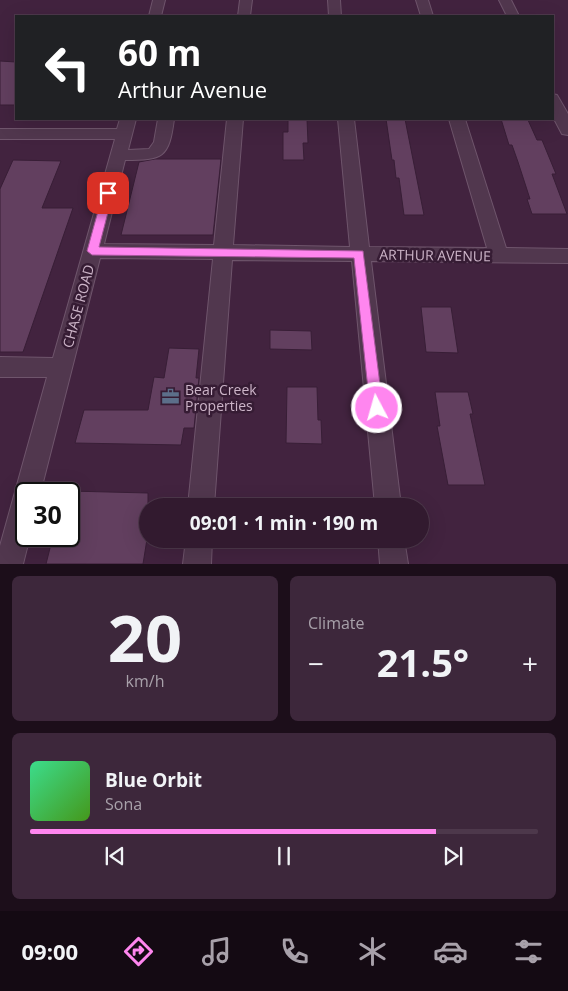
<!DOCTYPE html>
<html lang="en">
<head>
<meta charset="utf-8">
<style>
  :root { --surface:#321a2f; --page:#3d273b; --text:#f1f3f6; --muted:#a8a1aa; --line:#4d384b; --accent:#ff86ef }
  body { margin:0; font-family:"Open Sans",sans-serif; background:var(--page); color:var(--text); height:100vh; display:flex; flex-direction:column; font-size:19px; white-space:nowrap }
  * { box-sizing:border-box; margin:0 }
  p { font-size:16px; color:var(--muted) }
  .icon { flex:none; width:28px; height:28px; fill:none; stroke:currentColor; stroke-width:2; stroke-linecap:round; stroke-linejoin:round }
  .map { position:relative; height:564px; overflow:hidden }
  .drawer { display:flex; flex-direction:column; gap:12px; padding:12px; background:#1c0e1a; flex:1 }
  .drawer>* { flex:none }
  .banner { position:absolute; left:15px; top:15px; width:539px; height:105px; border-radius:0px; box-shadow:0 5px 20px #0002,0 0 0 1px var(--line); background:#202124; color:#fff; overflow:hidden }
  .speed { position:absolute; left:15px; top:482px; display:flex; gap:10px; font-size:25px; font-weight:700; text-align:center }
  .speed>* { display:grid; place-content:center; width:65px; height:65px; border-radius:50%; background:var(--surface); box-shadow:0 5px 20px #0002,0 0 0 1px var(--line); line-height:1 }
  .speed .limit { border:2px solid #111; border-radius:8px; background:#fff; color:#111 }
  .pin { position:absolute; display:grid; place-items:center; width:42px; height:42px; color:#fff; margin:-21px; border-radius:10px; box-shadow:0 2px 8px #0006 }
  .me { position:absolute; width:55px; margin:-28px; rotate:354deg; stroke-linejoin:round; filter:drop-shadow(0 0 4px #0008) }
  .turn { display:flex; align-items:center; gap:18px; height:105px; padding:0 20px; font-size:22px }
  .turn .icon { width:65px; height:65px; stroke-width:2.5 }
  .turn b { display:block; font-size:35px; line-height:42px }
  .big { font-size:38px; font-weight:700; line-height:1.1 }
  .drawer .card { flex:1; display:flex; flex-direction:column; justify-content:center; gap:8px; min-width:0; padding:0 18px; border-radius:8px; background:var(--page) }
  .drawer .dial { align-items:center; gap:0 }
  .dial b { font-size:65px; line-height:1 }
  .song { display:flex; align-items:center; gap:15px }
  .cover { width:60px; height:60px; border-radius:8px; background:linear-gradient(135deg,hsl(150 70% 55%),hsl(100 70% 35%)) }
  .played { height:5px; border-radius:2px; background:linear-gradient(90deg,var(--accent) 80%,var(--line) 80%) }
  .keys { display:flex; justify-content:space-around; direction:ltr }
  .heat { display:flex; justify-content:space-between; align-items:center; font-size:28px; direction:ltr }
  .drawer .tiles { flex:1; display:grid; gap:12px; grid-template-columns:1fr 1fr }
  .card:last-child { grid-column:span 2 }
  .trip { position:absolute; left:139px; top:498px; width:290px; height:50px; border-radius:25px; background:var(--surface); box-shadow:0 5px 20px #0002,0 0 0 1px var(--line); font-weight:700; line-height:50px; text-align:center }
  .tab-bar { display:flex; height:80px; justify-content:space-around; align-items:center; background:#140a13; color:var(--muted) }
  .tab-bar .icon { width:35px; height:35px }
  .tab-bar .current { color:var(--accent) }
  .tab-bar b { font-size:22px; color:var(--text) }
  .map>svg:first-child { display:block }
  .building { fill:#623f5f; stroke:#381e36 }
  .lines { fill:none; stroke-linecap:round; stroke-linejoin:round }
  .minor-casing { stroke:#6f556c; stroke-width:2 }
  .minor { fill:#51374e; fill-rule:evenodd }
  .route { fill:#ff86ef; stroke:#a6579b }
  .labels { text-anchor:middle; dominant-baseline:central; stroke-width:5; stroke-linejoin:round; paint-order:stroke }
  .street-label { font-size:14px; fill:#ccb4c8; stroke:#361c34 }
  .poi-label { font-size:14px; fill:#ccb4c8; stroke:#361c34; text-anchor:start }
</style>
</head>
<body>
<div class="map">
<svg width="568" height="564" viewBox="0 0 568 564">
  <rect width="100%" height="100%" fill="#42233f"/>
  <path class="building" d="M0,61L16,62V105H0Z
    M288,119H307L308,143H303L304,160H283V132H288Z
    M386,119H405L424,215H404L399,178H396L394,160H392Z
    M501,119L528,120L537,140H542L556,174H552L567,214H532L527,199H530L518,162L512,145H509Z
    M155,159H221L213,235H121L139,162Z
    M13,160L61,161L42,208H73L23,352H0V189Z
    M421,307H451L458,353L426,352Z
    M270,330L311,331L312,350L270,349Z
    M169,348L199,349L196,378H199L194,428H184L181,445L75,443L84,410H148L154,377L164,378Z
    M287,387H317L318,420H321L322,444L286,443Z
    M435,392H468L473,414H470L485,485H448L437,426H440Z
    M69,491L148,493V533L143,564H46L53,536H69Z"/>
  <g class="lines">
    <defs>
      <path id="minor" d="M153,0H165L161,16H149Z
        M240,0H252L250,16H238Z
        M328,0H340L341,16H329Z
        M416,0H428L433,16H421Z
        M499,0H511L519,16H507Z
        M552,94L557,95L568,114V135L562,134L552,115Z
        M120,119H136L128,150L149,149L154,142L158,119H174C169,158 163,160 125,160L104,244L214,245L227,119H243L233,245L350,247L338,119H354L369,247L487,248L449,119H465L506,248L568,249V263L371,261L401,506H375L352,261L232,260L214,506H188L213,259L100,258L40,494H26V536H30L23,564H0V546L47,377H0V357L53,358L115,139H0V129H117Z
        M186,539H212L211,564H183Z
        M378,539H404L408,564H380Z"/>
    </defs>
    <use href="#minor" class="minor-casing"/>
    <use href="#minor" class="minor"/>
  </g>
  <path class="route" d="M108,190L113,193L99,247L363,251L383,408L381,413L377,415L372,413L370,408L354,258L92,255L87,251L103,193Z"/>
  <defs>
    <symbol id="office-bare" viewBox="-9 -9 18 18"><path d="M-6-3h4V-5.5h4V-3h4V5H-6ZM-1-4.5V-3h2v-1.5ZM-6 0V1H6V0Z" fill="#5c6f8a" stroke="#361c34" stroke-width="2.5" paint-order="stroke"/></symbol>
  </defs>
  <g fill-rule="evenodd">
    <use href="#office-bare" x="158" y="384" width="25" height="25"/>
  </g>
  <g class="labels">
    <g class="street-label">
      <text transform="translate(435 255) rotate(1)">ARTHUR AVENUE</text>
      <text transform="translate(78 306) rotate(-75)">CHASE ROAD</text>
    </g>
    <g class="poi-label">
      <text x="185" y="389">Bear Creek<tspan x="185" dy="16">Properties</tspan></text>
    </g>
  </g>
</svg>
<div class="speed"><div class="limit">30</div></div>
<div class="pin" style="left:108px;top:193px;background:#d93025"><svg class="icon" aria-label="arrive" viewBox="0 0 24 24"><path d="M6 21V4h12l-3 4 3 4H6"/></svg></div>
<svg class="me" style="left:377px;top:408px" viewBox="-20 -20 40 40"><circle r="17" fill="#ff86ef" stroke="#fff" stroke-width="3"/><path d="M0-11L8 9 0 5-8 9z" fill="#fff"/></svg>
<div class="trip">09:01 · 1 min · 190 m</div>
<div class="banner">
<div class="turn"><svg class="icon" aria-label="left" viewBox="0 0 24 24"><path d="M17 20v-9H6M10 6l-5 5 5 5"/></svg><div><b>60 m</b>Arthur Avenue</div></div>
</div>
</div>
<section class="drawer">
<div class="tiles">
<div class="card dial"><b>20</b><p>km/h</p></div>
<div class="card"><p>Climate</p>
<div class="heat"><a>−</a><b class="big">21.5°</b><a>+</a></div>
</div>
<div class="card">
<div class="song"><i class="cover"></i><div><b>Blue Orbit</b><p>Sona</p></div></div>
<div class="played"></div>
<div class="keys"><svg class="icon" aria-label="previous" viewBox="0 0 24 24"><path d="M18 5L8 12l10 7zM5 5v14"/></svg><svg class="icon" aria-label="pause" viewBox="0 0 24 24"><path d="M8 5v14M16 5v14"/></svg><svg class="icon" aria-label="next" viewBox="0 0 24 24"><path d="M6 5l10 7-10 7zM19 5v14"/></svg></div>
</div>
</div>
</section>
<nav class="tab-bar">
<b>09:00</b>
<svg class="icon current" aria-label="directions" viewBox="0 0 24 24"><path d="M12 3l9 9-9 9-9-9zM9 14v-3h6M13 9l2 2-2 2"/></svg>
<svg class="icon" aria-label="music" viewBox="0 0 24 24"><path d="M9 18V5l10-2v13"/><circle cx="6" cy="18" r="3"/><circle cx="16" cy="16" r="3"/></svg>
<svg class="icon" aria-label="phone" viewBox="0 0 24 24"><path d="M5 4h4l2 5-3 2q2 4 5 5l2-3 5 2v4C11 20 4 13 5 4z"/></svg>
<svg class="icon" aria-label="climate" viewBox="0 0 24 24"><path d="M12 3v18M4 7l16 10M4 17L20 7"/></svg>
<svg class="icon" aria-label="car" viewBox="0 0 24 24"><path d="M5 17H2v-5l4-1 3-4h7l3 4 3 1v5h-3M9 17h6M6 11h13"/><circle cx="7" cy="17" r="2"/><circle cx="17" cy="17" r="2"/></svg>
<svg class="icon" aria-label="filters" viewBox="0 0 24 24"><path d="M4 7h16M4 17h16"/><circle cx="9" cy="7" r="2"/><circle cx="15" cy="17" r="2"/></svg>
</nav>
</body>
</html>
